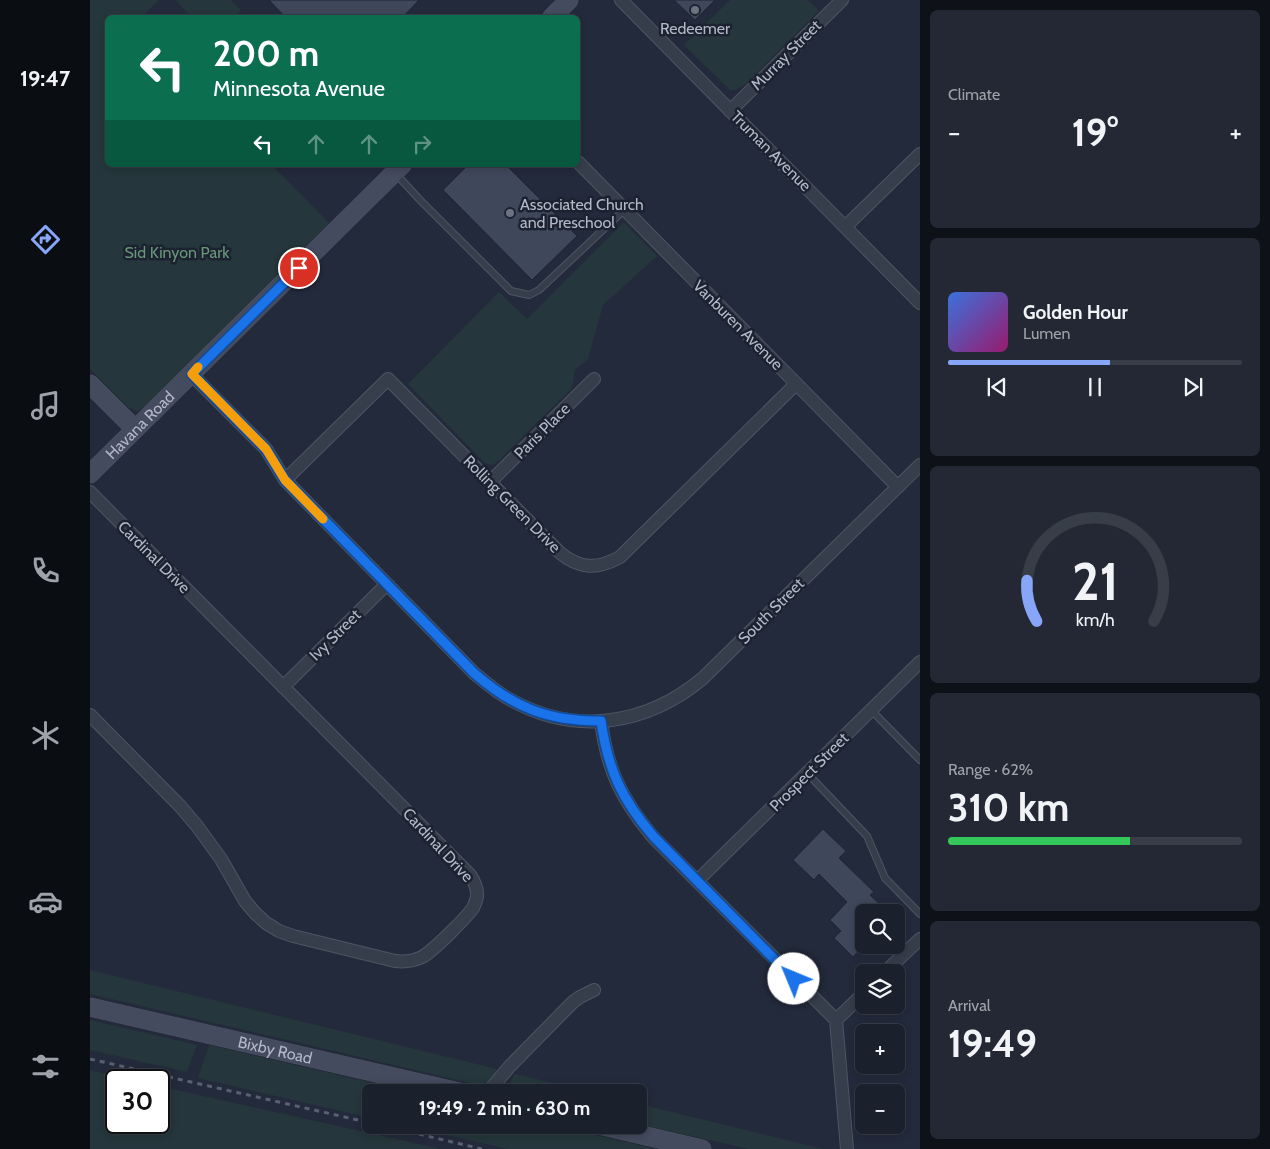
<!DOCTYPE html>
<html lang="en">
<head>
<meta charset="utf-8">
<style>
  :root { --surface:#1a202c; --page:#232834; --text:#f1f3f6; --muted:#9fa3a9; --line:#383e48; --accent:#87a6f7 }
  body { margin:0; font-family:Cabin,sans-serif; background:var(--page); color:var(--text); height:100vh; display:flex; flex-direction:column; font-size:19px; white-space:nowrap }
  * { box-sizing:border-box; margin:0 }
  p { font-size:16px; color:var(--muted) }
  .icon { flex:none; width:28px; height:28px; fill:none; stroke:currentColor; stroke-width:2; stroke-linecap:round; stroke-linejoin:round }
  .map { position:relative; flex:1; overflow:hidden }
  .panel { display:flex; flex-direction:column; gap:10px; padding:10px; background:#0e1218; width:350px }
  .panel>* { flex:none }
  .top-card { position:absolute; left:15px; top:15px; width:475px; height:152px; border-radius:8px; box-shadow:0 2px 8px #0003,0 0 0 1px var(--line); background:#0b6e4f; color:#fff; overflow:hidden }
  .fabs { position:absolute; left:765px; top:904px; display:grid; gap:10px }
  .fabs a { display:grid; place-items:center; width:50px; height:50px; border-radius:8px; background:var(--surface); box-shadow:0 2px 8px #0003,0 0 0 1px var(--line); font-size:25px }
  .speed { position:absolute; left:15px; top:1069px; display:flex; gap:10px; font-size:25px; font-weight:700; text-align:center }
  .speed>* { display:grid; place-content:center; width:65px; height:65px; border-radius:50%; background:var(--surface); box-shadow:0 2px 8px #0003,0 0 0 1px var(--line); line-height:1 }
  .speed .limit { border:2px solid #111; border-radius:8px; background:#fff; color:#111 }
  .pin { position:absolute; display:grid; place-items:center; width:42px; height:42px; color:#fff; margin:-21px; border:2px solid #fff; border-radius:50%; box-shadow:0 1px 5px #0007 }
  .me { position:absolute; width:55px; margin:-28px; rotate:315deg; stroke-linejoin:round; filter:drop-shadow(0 0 4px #0008) }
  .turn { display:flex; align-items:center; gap:18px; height:105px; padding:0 25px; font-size:22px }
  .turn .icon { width:65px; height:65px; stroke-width:2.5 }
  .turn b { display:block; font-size:35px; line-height:42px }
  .lanes { display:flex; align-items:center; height:48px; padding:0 25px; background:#0003; justify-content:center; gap:25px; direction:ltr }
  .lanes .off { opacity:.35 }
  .big { font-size:38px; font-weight:700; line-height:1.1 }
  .panel .tile { flex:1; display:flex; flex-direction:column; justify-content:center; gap:8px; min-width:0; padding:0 18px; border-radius:8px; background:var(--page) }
  .panel .dial { align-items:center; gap:0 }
  .dial svg { height:130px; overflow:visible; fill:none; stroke:var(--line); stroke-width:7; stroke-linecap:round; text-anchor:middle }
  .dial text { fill:var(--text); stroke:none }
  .song { display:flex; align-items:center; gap:15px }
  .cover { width:60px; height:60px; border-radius:8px; background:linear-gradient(135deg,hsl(220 70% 55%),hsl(320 70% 35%)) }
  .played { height:5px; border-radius:2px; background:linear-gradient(90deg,var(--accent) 55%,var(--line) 55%) }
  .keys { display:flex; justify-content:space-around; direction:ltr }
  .heat { display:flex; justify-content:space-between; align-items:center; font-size:28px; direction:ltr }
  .charge { height:8px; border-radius:4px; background:linear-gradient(90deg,#34c759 62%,var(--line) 0) }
  .trip { position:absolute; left:272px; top:1084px; width:285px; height:50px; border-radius:8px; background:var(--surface); box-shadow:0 2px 8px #0003,0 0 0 1px var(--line); font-weight:700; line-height:50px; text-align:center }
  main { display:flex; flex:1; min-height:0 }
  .tabs { display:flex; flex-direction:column; width:90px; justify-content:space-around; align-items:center; background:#0a0d12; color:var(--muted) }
  .tabs .icon { width:35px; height:35px }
  .tabs .selected { color:var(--accent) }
  .tabs b { font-size:22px; color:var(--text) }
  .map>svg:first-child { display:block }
  .green { fill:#25373c }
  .building { fill:#3f485b; stroke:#1e2432 }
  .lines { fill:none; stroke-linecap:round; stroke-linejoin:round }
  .lane-casing { stroke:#4f5563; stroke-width:8 }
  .street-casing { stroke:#4f5563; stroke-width:14 }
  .secondary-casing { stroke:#4f5563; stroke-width:19 }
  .lane { stroke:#363d4b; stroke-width:6 }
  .street { stroke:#363d4b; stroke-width:12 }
  .secondary { stroke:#444b5e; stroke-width:18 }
  .rail { stroke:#586072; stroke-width:3; stroke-dasharray:5 5; stroke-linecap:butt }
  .route-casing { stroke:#114b97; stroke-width:12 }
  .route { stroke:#1a73e8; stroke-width:9 }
  .slow { stroke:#f59e0b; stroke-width:9 }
  .worship-dot { fill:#6b7280; stroke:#1c2230; stroke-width:2 }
  .labels { text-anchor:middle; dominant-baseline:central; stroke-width:5; stroke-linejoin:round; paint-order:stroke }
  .poi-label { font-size:16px; fill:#b2b8c7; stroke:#1c2230 }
  .street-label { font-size:16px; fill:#b2b8c7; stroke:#1c2230 }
  .park-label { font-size:16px; fill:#699879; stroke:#1c2230 }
</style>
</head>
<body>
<main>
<nav class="tabs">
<b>19:47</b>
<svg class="icon selected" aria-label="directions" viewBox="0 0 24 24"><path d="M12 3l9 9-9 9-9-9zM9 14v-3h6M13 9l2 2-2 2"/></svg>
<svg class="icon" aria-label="music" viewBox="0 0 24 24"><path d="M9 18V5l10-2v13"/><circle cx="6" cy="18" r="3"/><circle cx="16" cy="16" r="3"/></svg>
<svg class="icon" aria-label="phone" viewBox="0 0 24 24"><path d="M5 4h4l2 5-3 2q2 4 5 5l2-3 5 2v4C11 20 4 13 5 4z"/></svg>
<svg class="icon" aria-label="climate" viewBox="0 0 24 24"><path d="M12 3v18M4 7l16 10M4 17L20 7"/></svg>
<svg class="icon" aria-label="car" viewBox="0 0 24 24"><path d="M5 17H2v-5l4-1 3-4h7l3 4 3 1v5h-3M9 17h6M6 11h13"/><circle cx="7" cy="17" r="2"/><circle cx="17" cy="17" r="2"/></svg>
<svg class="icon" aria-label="filters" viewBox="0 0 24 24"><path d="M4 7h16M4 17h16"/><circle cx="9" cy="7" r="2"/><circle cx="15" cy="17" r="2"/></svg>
</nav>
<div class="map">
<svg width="830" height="1149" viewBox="0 0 830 1149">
  <rect width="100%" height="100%" fill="#232a3b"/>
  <path class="green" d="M0,0H69L51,17L18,18V165H182L239,223L54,407L47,411L38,407L0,369Z
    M88,0H141L151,10L144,17H102L86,1Z
    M640,0H718L729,11L657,83L646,90H640L594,45Z
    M534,222L567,256L513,305L498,359L485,370L483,383L481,389L409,460L403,465L395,463L318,384L409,292L437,319Z
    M0,970L407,1069L398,1087L0,994Z
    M0,1020L107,1045L97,1072L0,1050Z
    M119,1045L322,1092H281V1118L108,1078Z
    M0,1070L44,1080H26V1122H69V1086L351,1149H0Z
    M425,1074L501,1092H417L416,1089Z
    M549,1104L734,1149H659L549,1124Z
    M313,1125H462L566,1149H418Z"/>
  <path class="building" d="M179,0H329L312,18H196Z
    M584,0H625L605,20Z
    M378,165H416L487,236L442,280L353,190Z
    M733,829L756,851L749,858L784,892L780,895L798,912H774V945L763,957L744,938L751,931L740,920L757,902L729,874L724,880L703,860Z"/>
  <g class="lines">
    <defs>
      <path id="lane" d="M306,174L331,201L421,291L439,295L449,290L534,210
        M781,710L830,760
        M717,773L777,836L795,878L830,914"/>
      <path id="street" d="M531,0L830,303
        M640,111L752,0
        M488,162L808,487
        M755,227L830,154
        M101,374L176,449L195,480L384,673C396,683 407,693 421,700C486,736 556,725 612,679L830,465
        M195,480L298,379L469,552C489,569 507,570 530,557L706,384
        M400,482L504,379
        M0,492L380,875C384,881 388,889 387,897C386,901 385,904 383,908C375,919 343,951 332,957C324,961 314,962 305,961L203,936L189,931L176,923L165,913L155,901L131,859L107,826L90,806L0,715
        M193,687L297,584
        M511,721C517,770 532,800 563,837L746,1020
        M607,881L830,662
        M795,972L830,939
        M746,1020L757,1149
        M746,1020L774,993
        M398,1092L420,1066L483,1002L490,997L504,990"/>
      <g id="secondary">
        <path d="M461,18L479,0"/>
        <path d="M0,384L45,429"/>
        <path id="s1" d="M0,474L312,165"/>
        <path id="s2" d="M0,1007L369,1092"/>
        <path d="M509,1125L612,1149"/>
      </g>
    </defs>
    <use href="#lane" class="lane-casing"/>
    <use href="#street" class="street-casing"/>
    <use href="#secondary" class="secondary-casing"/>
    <use href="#lane" class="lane"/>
    <use href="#street" class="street"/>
    <use href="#secondary" class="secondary"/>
    <path class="rail" d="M0,1059L281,1123
      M290,1125L392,1149"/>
  </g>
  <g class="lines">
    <defs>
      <path id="route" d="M209,268L102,374L176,449L195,480L384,673C424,708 458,721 511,721C518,770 532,800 564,837L704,979"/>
    </defs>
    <use href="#route" class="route-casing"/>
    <use href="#route" class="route"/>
    <path class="slow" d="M108,367L102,374L176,449L195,480L233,519"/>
  </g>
  <g class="worship-dot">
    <circle cx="605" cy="10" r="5"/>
    <circle cx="420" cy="213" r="5"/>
  </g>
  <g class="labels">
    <g class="poi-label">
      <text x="605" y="28">Redeemer</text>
      <text x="430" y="204" text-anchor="start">Associated Church<tspan x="430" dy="18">and Preschool</tspan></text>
    </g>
    <g class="street-label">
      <text transform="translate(696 55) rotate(-45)">Murray Street</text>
      <text transform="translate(681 151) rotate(45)">Truman Avenue</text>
      <text transform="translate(648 325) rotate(45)">Vanburen Avenue</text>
      <text stroke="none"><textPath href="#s1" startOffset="70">Havana Road</textPath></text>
      <text transform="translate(452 431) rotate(-45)">Paris Place</text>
      <text transform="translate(422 504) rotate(45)">Rolling Green Drive</text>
      <text transform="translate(64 557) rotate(45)">Cardinal Drive</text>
      <text transform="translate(681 611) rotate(-45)">South Street</text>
      <text transform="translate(245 635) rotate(-45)">Ivy Street</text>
      <text transform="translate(719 772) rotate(-45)">Prospect Street</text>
      <text transform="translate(348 845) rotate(47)">Cardinal Drive</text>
      <text stroke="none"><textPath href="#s2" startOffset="190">Bixby Road</textPath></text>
    </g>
    <g class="park-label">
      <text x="87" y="252">Sid Kinyon Park</text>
    </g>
  </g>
</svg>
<div class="fabs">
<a><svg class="icon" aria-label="search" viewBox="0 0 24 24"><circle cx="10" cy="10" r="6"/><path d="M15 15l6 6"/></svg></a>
<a><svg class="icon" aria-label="layers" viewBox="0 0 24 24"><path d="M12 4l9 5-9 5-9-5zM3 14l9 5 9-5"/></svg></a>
<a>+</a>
<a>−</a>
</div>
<div class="speed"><div class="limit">30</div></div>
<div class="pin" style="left:209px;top:268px;background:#d93025"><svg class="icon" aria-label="arrive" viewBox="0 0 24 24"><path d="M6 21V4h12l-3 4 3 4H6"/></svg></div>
<svg class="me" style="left:704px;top:979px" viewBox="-20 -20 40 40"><circle r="19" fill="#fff"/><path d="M0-13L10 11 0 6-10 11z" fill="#1a73e8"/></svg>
<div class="trip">19:49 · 2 min · 630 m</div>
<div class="top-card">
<div class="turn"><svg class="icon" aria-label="left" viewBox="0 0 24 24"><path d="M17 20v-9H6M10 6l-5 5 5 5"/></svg><div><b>200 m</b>Minnesota Avenue</div></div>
<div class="lanes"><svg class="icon" aria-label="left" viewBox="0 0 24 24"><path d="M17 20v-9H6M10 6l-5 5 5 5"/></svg><svg class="icon off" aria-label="ahead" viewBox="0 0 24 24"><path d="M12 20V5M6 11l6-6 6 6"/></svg><svg class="icon off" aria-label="ahead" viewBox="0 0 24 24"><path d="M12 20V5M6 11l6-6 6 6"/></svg><svg class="icon off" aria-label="right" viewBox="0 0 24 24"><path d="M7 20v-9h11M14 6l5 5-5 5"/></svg></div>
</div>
</div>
<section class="panel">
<div class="tile"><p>Climate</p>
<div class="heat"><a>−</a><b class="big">19°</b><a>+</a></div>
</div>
<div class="tile">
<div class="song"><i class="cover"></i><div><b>Golden Hour</b><p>Lumen</p></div></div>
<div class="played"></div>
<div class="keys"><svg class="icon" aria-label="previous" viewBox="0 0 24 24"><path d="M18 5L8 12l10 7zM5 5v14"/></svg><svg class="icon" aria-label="pause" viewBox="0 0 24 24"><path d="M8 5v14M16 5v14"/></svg><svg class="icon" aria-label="next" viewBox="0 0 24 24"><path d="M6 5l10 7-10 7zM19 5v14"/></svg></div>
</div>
<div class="tile dial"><svg viewBox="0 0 100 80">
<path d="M14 69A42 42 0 1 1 86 69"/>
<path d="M14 69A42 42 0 0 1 8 44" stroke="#87a6f7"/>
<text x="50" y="56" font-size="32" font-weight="700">21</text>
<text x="50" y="72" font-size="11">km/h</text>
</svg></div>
<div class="tile"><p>Range · 62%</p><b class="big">310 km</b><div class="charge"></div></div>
<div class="tile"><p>Arrival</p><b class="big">19:49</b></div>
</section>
</main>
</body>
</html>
